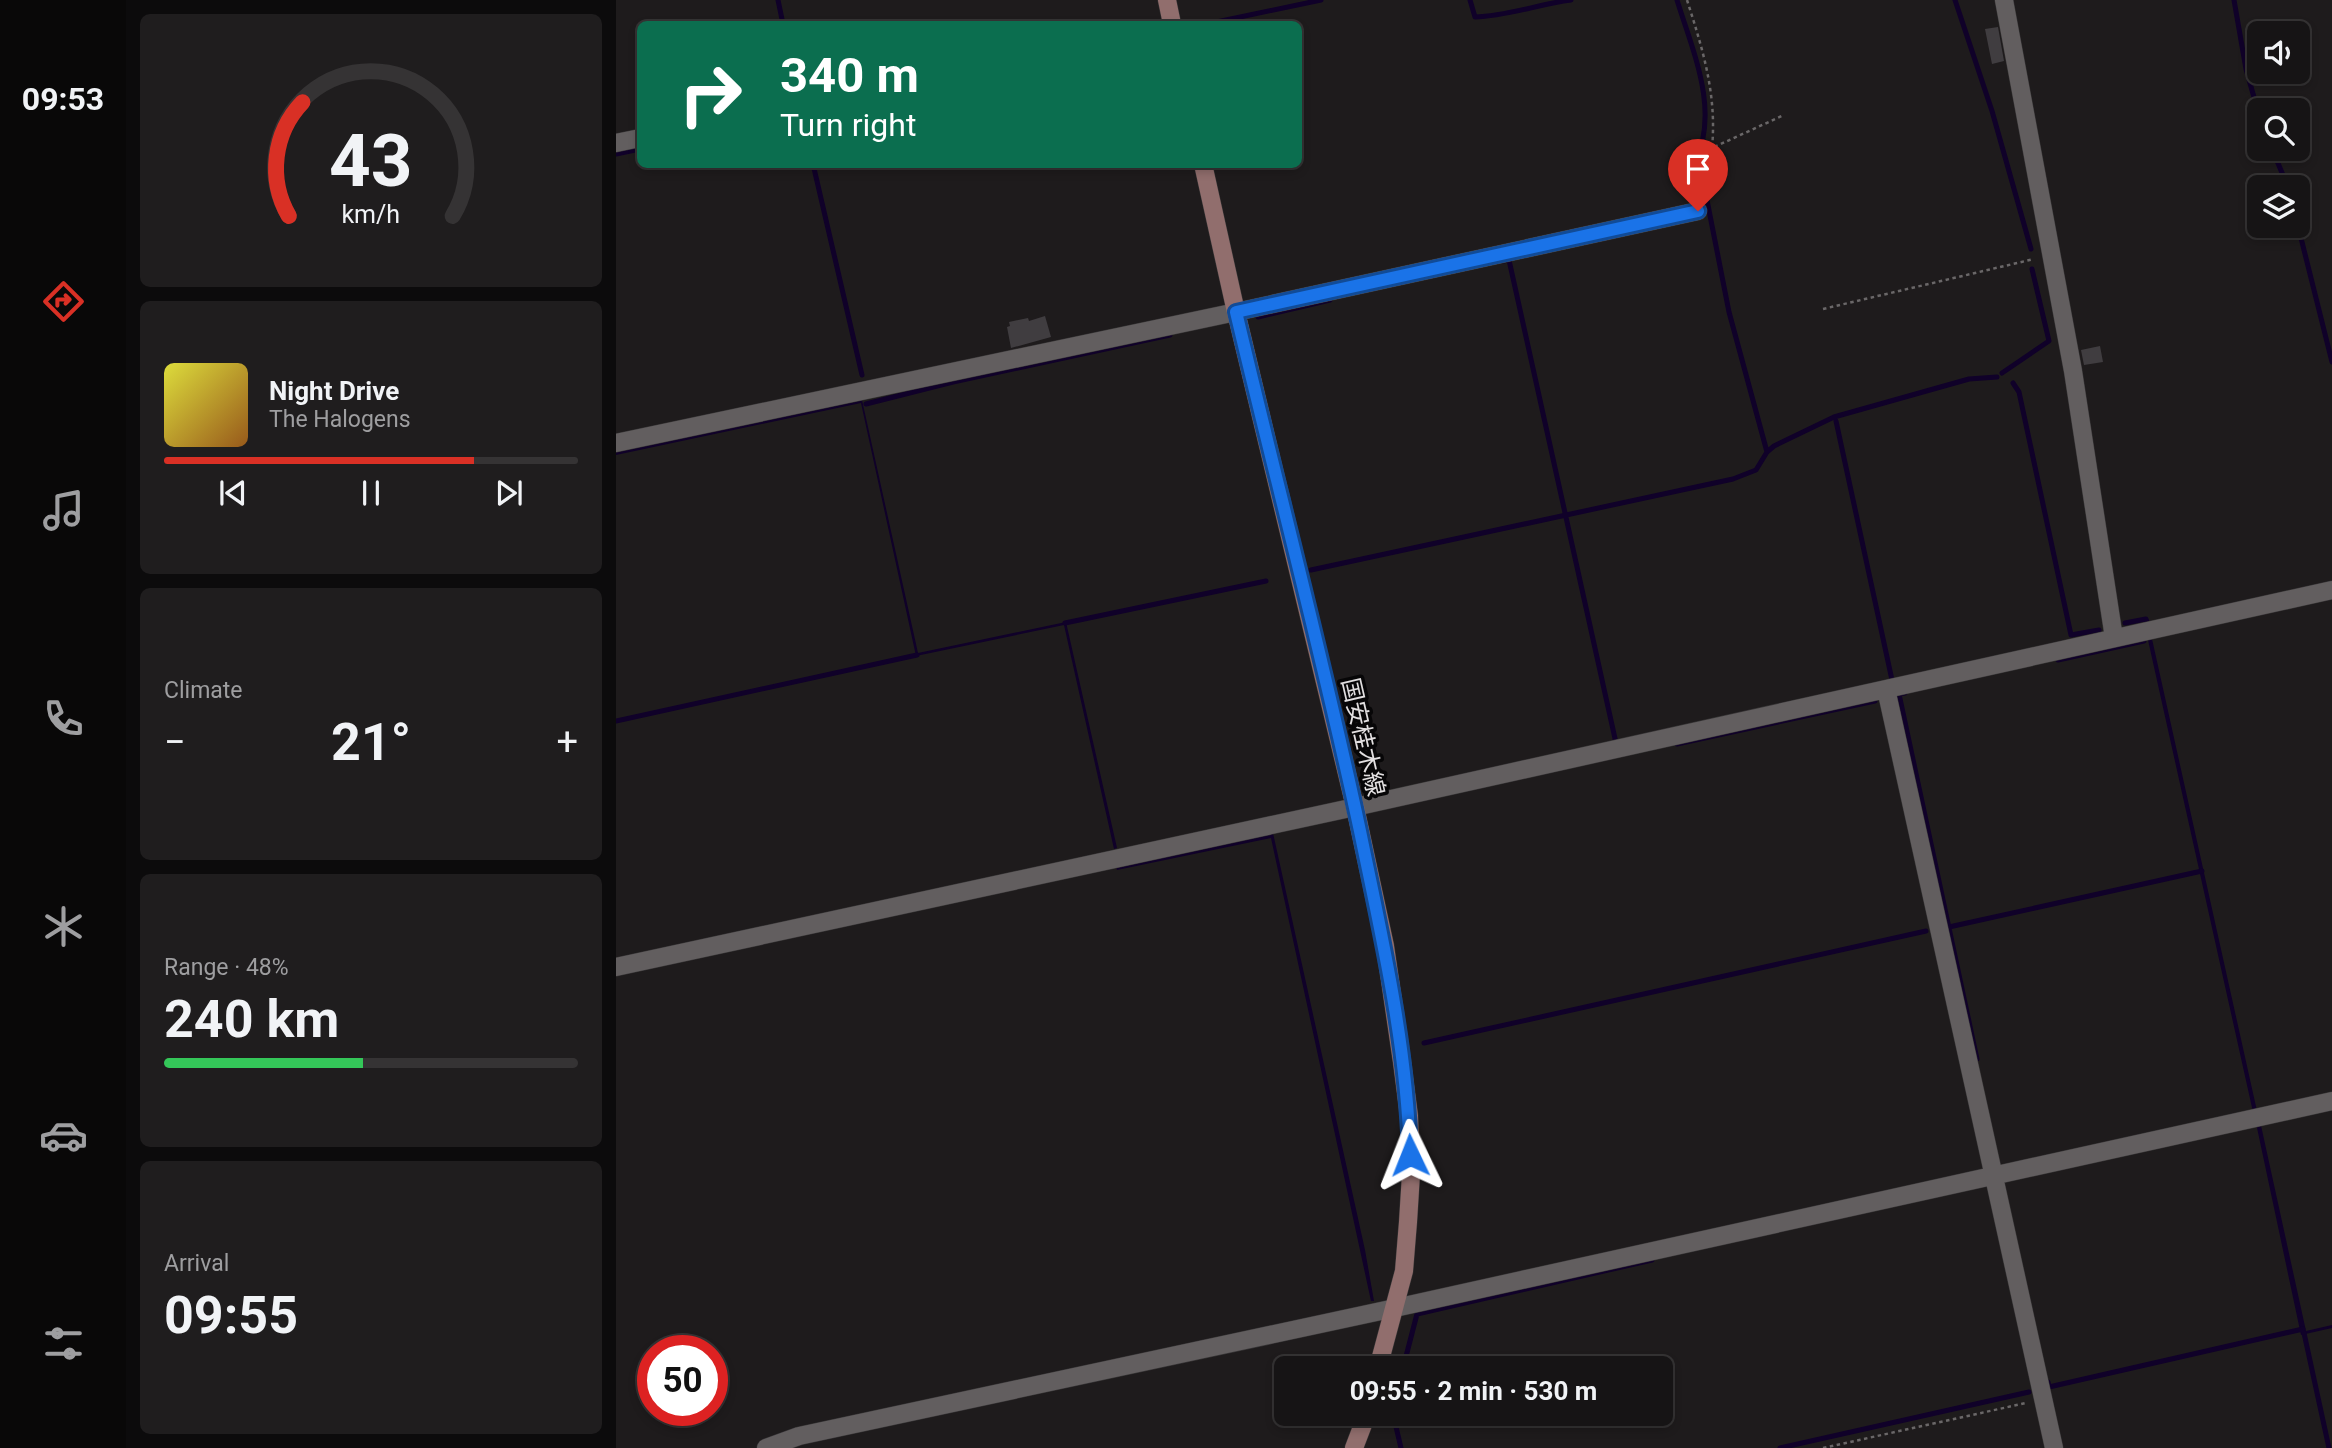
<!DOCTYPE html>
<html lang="en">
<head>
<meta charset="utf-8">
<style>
  :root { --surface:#161415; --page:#1f1d1e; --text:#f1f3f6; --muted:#9e9ea0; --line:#353334; --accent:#d93025 }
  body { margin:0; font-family:Roboto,"Noto Sans JP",sans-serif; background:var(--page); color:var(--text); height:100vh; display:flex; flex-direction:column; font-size:26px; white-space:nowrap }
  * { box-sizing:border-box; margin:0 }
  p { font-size:23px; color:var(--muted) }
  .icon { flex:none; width:38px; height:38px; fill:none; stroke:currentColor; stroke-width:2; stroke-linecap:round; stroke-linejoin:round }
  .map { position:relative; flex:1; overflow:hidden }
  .details { display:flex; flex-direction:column; gap:14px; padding:14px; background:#0c0b0c; width:490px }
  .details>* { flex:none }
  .hud { position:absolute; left:21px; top:21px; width:665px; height:147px; border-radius:10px; box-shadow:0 4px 10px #0003,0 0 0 2px var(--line); background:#0b6e4f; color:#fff; overflow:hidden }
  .buttons { position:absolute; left:1631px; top:21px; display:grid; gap:14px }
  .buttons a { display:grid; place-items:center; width:63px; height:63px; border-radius:10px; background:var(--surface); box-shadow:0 4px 10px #0003,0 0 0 2px var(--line); font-size:35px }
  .speed { position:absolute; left:21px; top:1335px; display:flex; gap:14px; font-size:35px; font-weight:700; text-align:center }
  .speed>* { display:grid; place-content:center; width:91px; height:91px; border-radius:50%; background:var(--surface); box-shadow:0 4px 10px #0003,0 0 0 2px var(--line); line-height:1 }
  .speed .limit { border:10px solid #d22; background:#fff; color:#111 }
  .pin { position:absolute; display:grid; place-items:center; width:60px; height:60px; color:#fff; margin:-72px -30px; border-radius:50% 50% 50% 0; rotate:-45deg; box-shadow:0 0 7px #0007 }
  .pin .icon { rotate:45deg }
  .me { position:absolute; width:77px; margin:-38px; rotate:358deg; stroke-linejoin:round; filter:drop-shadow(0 0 5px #0008) }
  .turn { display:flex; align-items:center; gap:24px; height:147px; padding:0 28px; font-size:32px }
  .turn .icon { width:91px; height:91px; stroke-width:2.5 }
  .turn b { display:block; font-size:49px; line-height:60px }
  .big { font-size:52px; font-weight:700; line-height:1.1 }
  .details .card { flex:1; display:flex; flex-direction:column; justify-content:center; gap:10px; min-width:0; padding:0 24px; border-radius:10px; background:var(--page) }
  .details .dial { align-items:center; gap:0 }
  .dial svg { height:182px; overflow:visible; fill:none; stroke:var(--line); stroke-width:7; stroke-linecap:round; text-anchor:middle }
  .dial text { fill:var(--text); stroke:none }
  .song { display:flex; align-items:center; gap:21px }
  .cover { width:84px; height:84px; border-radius:10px; background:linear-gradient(135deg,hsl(60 70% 55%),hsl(30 70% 35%)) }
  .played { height:7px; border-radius:4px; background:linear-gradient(90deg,var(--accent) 75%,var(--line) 75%) }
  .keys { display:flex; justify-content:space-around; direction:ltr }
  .heat { display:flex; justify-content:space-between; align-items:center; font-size:38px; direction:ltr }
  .charge { height:10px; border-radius:5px; background:linear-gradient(90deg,#34c759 48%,var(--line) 0) }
  .trip { position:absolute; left:658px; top:1356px; width:399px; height:70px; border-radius:10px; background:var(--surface); box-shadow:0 4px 10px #0003,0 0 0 2px var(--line); font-weight:700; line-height:70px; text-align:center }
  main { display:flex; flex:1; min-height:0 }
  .tabs { display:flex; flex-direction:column; width:126px; justify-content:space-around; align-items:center; background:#090808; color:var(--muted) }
  .tabs .icon { width:49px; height:49px }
  .tabs .current { color:var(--accent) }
  .tabs b { font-size:32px; color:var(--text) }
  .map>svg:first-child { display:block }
  .water { fill:#100129 }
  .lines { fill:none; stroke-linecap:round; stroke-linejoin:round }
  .stream { stroke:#100129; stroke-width:5 }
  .building { fill:#403d40 }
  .street-casing { stroke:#383637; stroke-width:19 }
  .secondary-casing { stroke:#383637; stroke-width:19 }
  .path { stroke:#6a6768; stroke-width:2.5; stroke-dasharray:3.5 3.5; stroke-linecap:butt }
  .street { stroke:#625e5f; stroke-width:18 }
  .secondary { stroke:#916e6d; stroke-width:18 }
  .route-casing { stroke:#114b97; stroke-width:18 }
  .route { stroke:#1a73e8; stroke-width:12 }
  .labels { text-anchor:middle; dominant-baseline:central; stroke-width:7; stroke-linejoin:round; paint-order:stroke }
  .street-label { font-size:24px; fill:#e3e0e1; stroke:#070607 }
</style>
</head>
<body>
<main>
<nav class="tabs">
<b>09:53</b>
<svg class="icon current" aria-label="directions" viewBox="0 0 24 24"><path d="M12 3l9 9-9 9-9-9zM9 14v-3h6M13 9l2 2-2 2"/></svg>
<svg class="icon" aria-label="music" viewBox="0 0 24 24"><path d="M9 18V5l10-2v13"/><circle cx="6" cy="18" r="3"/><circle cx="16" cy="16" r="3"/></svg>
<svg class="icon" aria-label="phone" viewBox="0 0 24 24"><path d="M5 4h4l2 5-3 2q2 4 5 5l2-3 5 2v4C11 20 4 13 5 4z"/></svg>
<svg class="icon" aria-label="climate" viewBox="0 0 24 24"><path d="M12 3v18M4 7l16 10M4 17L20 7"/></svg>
<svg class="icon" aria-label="car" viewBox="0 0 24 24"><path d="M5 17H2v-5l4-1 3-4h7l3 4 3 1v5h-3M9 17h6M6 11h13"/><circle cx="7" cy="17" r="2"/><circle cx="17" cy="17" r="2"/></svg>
<svg class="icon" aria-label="filters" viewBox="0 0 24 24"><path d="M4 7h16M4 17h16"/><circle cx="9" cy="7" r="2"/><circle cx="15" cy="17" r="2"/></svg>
</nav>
<section class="details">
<div class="card dial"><svg viewBox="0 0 100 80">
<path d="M14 69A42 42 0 1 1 86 69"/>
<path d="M14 69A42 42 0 0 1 20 19" stroke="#d93025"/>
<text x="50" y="56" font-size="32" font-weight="700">43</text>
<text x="50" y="72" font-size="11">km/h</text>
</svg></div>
<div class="card">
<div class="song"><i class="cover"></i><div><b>Night Drive</b><p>The Halogens</p></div></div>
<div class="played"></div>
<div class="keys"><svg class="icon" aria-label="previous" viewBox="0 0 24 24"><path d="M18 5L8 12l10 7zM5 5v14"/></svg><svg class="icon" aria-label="pause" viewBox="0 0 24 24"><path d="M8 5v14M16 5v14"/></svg><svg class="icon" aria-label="next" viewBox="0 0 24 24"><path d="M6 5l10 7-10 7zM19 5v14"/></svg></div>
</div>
<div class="card"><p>Climate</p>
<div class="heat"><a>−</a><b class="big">21°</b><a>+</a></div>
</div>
<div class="card"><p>Range · 48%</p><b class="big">240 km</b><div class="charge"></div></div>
<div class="card"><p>Arrival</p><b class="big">09:55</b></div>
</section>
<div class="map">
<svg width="1716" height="1448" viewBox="0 0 1716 1448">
  <rect width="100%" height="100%" fill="#1e1b1c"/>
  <path class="water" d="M246,400L302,653L450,622L501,848L498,849L448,625L300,656L245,403L0,455V452Z
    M1536,639L1641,1111L1637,1112L1532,640Z
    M657,833L749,1250L758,1301H755L655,838L501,870L500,867Z
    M1644,1121L1690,1331L1716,1325V1328L1685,1335L1640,1123Z"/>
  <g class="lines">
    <path class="stream" d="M162,0L167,24
      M854,0L859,17C892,16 923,4 955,0
      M1061,0C1077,52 1104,110 1079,163L1089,190L1113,312L1151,452
      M1339,0L1376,111L1415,249
      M1618,0L1630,69L1643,115
      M591,24L705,0
      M1656,149L1672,187
      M0,154L24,149
      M197,164L246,375
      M1682,226L1716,362
      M887,261L893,260L1000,743
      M642,317L714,300
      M1386,373L1433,341L1416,269
      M1397,383L1403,392L1455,635L1483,630
      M250,404L337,382L554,335
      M1220,421L1276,680
      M695,570L1117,479L1140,470L1151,452L1158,446L1218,417L1353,379L1381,377
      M449,623L650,581
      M1509,623L1530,619L1532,625
      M1442,660L1528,641
      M1289,693L1283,694L1361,1059
      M0,721L301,655
      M1061,744L1259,701
      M1333,927L1586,871
      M808,1043L1310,931
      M1688,1333L1713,1448
      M787,1368L801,1314L1036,1260
      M1432,1382L1433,1387L1687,1329
      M777,1414L785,1448
      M1164,1448L1413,1392"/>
  </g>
  <path class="building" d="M1382,27L1388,61L1376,64L1369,29Z
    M429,316L435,337L395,348L391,327L394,326L393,322L412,318L413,321Z
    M1484,346L1487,362L1468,365L1465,350Z"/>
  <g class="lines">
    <defs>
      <path id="street" d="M1388,0L1457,371L1498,638
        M0,143L24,138
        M0,443L620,312L1082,211
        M1270,689L1438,1448
        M0,967L739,807L1716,590
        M150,1448L183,1436L779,1308L1716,1101"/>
      <path id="secondary" d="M551,0L556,24
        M587,164L620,312L739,807L769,946L786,1062L793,1116L795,1174L792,1222L788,1271L762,1368
        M738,1448L751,1414"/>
    </defs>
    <use href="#street" class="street-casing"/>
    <use href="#secondary" class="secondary-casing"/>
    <path class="path" d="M1071,0C1087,50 1101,95 1096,148L1168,115
      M1207,309L1418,259
      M1207,1448L1410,1403"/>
    <use href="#street" class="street"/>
    <use href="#secondary" class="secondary"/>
  </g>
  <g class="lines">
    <defs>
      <path id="route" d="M794,1155C791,1045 766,938 744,831C707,657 661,485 620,312L1082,211"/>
    </defs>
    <use href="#route" class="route-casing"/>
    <use href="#route" class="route"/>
  </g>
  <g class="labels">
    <g class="street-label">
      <text transform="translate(747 737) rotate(77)">国安桂木線</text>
    </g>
  </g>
</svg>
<div class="buttons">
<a><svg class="icon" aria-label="sound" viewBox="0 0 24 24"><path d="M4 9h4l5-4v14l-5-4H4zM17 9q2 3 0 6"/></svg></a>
<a><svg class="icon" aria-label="search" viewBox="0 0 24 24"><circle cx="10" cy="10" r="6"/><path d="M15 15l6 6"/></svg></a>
<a><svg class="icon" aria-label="layers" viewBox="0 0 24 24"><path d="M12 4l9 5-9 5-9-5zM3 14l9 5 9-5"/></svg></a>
</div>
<div class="speed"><div class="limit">50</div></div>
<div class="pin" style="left:1082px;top:211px;background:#d93025"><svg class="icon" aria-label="arrive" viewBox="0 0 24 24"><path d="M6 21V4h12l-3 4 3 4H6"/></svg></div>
<svg class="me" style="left:794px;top:1155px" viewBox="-20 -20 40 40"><path d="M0-17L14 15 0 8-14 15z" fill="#1a73e8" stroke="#fff" stroke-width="4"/></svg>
<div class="trip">09:55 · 2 min · 530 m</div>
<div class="hud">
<div class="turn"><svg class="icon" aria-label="right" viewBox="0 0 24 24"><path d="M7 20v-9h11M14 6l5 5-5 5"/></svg><div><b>340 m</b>Turn right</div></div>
</div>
</div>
</main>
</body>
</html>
